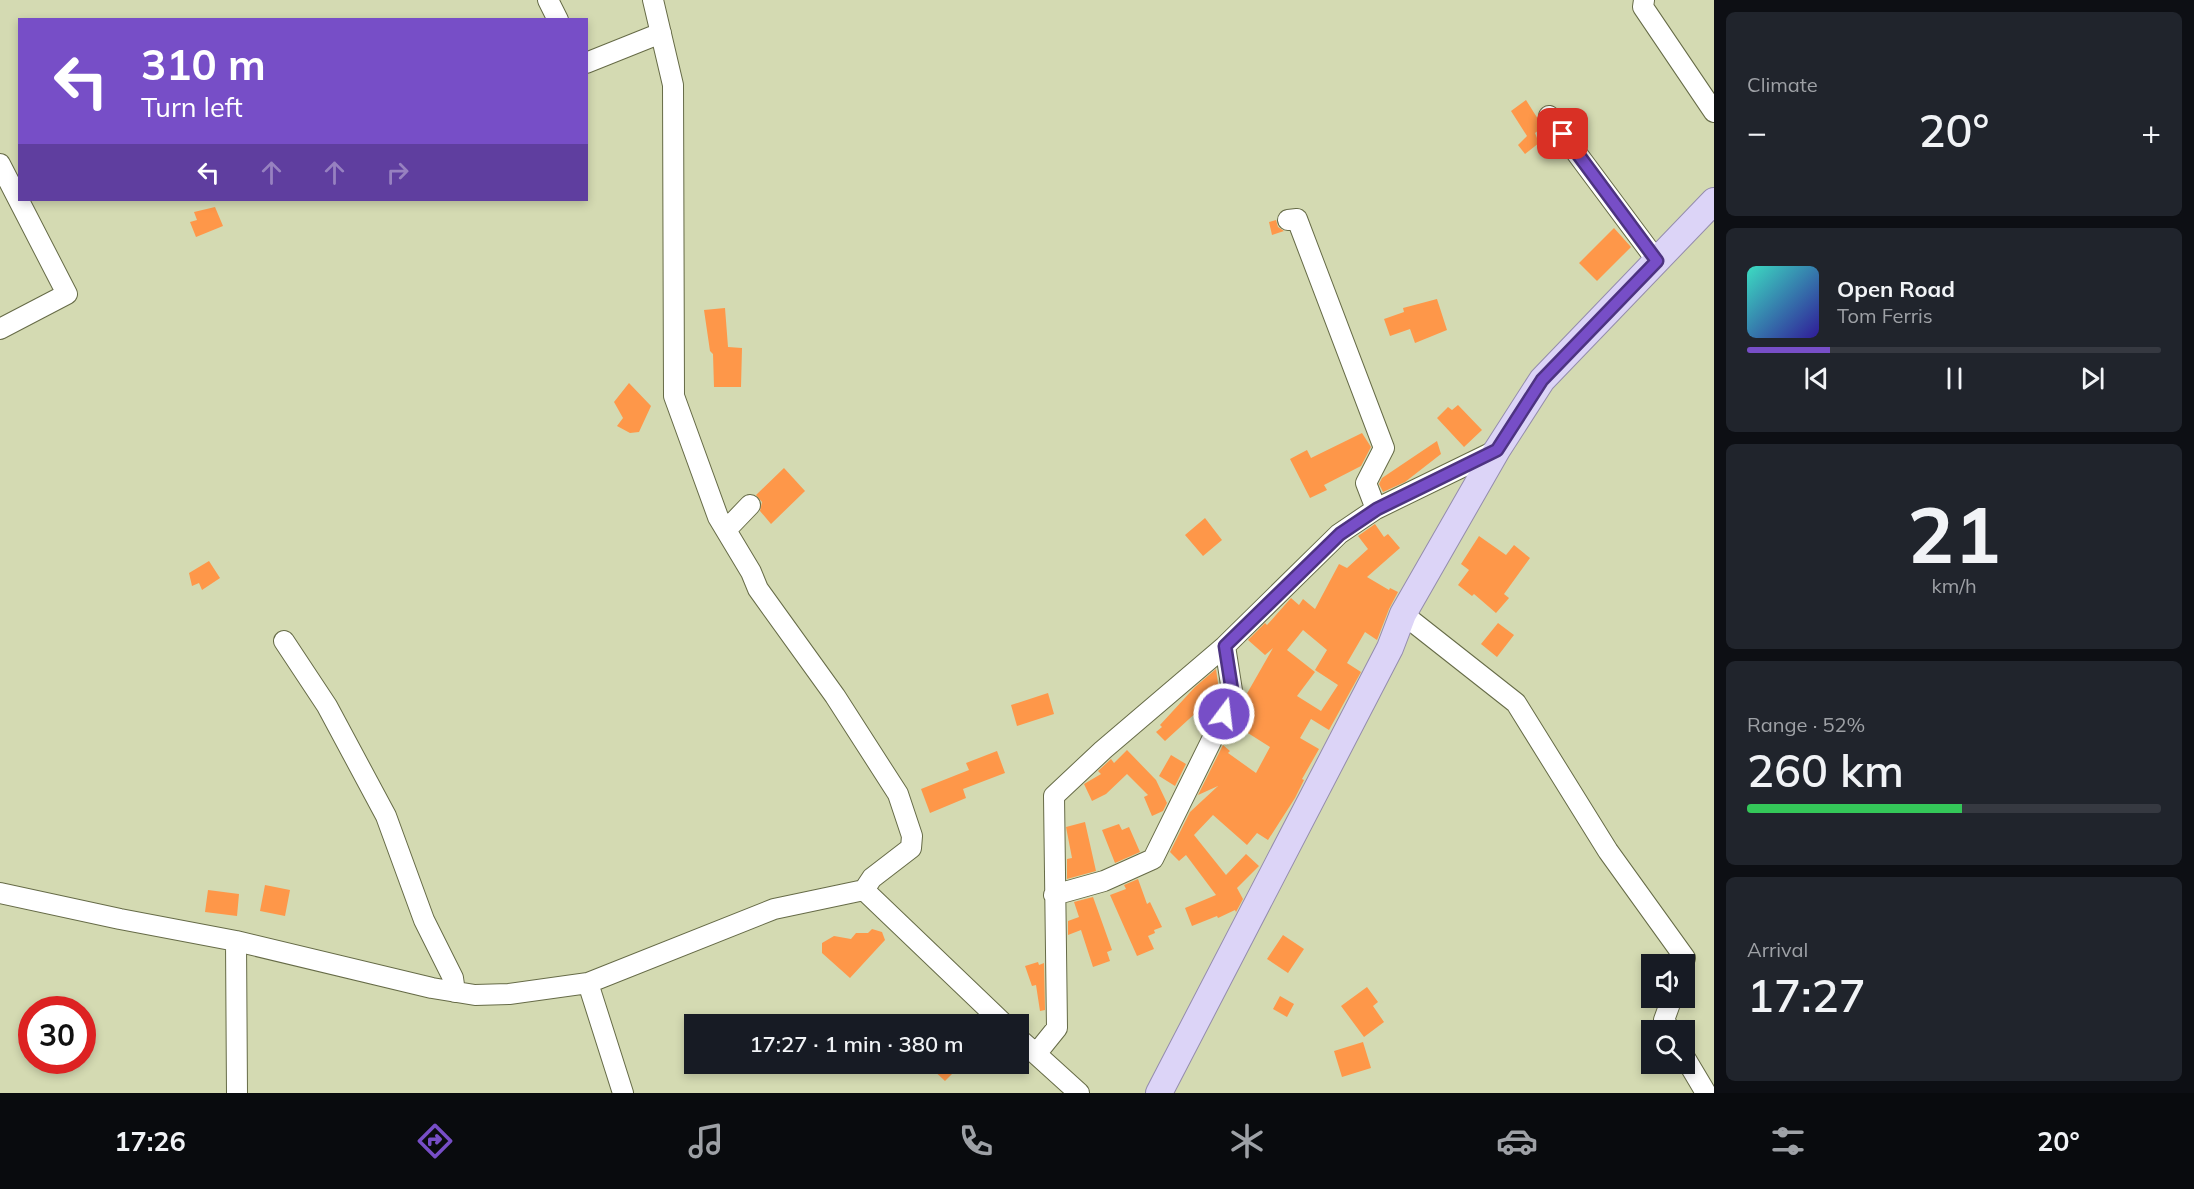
<!DOCTYPE html>
<html lang="en">
<head>
<meta charset="utf-8">
<style>
  :root { --surface:#171b24; --page:#20242c; --text:#f1f3f6; --muted:#9ea1a6; --line:#363941; --accent:#774ec7 }
  body { margin:0; font-family:Mulish,sans-serif; background:var(--page); color:var(--text); height:100vh; display:flex; flex-direction:column; font-size:22px; white-space:nowrap }
  * { box-sizing:border-box; margin:0 }
  p { font-size:20px; color:var(--muted) }
  .icon { flex:none; width:33px; height:33px; fill:none; stroke:currentColor; stroke-width:2; stroke-linecap:round; stroke-linejoin:round }
  .map { position:relative; flex:1; overflow:hidden }
  .side { display:flex; flex-direction:column; gap:12px; padding:12px; background:#0d0f14; width:480px }
  .side>* { flex:none }
  .top-card { position:absolute; left:18px; top:18px; width:570px; height:183px; border-radius:0px; box-shadow:0 3px 9px #0003; background:#774ec7; color:#fff; overflow:hidden }
  .fabs { position:absolute; left:1641px; top:954px; display:grid; gap:12px }
  .fabs a { display:grid; place-items:center; width:54px; height:54px; border-radius:0px; background:var(--surface); box-shadow:0 3px 9px #0003; font-size:30px }
  .speed { position:absolute; left:18px; top:996px; display:flex; gap:12px; font-size:30px; font-weight:700; text-align:center }
  .speed>* { display:grid; place-content:center; width:78px; height:78px; border-radius:50%; background:var(--surface); box-shadow:0 3px 9px #0003; line-height:1 }
  .speed .limit { border:9px solid #d22; background:#fff; color:#111 }
  .pin { position:absolute; display:grid; place-items:center; width:51px; height:51px; color:#fff; margin:-26px; border-radius:12px; box-shadow:0 3px 9px #0006 }
  .me { position:absolute; width:66px; margin:-33px; rotate:15deg; stroke-linejoin:round; filter:drop-shadow(0 0 4px #0008) }
  .turn { display:flex; align-items:center; gap:21px; height:126px; padding:0 24px; font-size:27px }
  .turn .icon { width:78px; height:78px; stroke-width:2.5 }
  .turn b { display:block; font-size:42px; line-height:51px }
  .lanes { display:flex; align-items:center; height:57px; padding:0 24px; background:#0003; justify-content:center; gap:30px; direction:ltr }
  .lanes .off { opacity:.35 }
  .big { font-size:45px; font-weight:600; line-height:1.1 }
  .side .card { flex:1; display:flex; flex-direction:column; justify-content:center; gap:9px; min-width:0; padding:0 21px; border-radius:9px; background:var(--page) }
  .side .dial { align-items:center; gap:0 }
  .dial b { font-size:78px; line-height:1 }
  .song { display:flex; align-items:center; gap:18px }
  .cover { width:72px; height:72px; border-radius:9px; background:linear-gradient(135deg,hsl(170 70% 55%),hsl(250 70% 35%)) }
  .played { height:6px; border-radius:3px; background:linear-gradient(90deg,var(--accent) 20%,var(--line) 20%) }
  .keys { display:flex; justify-content:space-around; direction:ltr }
  .heat { display:flex; justify-content:space-between; align-items:center; font-size:33px; direction:ltr }
  .charge { height:9px; border-radius:4px; background:linear-gradient(90deg,#34c759 52%,var(--line) 0) }
  .trip { position:absolute; left:684px; top:1014px; width:345px; height:60px; border-radius:0px; background:var(--surface); box-shadow:0 3px 9px #0003; font-weight:600; line-height:60px; text-align:center }
  .menu { display:flex; height:96px; justify-content:space-around; align-items:center; background:#090b0e; color:var(--muted) }
  .menu .icon { width:42px; height:42px }
  .menu .current { color:var(--accent) }
  .menu b { font-size:27px; color:var(--text) }
  main { display:flex; flex:1; min-height:0 }
  .map>svg:first-child { display:block }
  .building { fill:#fe9749; fill-rule:evenodd }
  .lines { fill:none; stroke-linecap:round; stroke-linejoin:round }
  .minor-casing { stroke:#666b47; stroke-width:22 }
  .major-casing { stroke:#948cac; stroke-width:28 }
  .minor { stroke:#fff; stroke-width:20 }
  .major { stroke:#dcd4f7; stroke-width:26 }
  .route-casing { stroke:#4d3381; stroke-width:15 }
  .route { stroke:#774ec7; stroke-width:10 }
</style>
</head>
<body>
<main>
<div class="map">
<svg width="1714" height="1093" viewBox="0 0 1714 1093">
  <rect width="100%" height="100%" fill="#d4dab2"/>
  <path class="building" d="M1526,100L1543,127L1535,133L1539,143L1525,154L1518,145L1527,136L1511,111Z
    M215,207L223,226L196,237L190,222L197,220L194,212Z
    M1276,220L1278,227L1284,231L1272,235L1269,222Z
    M1614,228L1631,247L1597,281L1579,263Z
    M1437,299L1447,330L1415,343L1410,329L1390,336L1384,319L1404,312L1403,308Z
    M725,308L728,347L742,348L741,387H714L713,354L710,351L704,310Z
    M629,383L651,406L639,432L630,433L617,426L623,418L614,402Z
    M1458,405L1482,430L1464,447L1437,418L1448,407L1452,410Z
    M1362,433L1371,447L1361,466L1324,485L1327,490L1310,498L1290,459L1307,450L1311,458Z
    M1437,441L1441,454L1405,482L1383,492L1379,484L1382,478Z
    M784,468L805,491L771,524L760,511L762,502L756,495Z
    M1205,518L1222,540L1203,556L1185,535Z
    M1375,524L1384,537L1388,534L1400,548L1367,577L1389,590L1390,588L1398,592L1389,609L1377,640L1365,632L1347,663L1361,672L1329,730L1311,719L1300,738L1319,749L1302,779L1304,780L1295,798L1268,840L1257,833L1247,845L1213,815L1194,835L1226,875L1246,854L1259,866L1237,888L1243,899L1236,912L1235,910L1218,918L1217,916L1192,926L1185,908L1216,895L1186,855L1179,861L1170,852L1190,812L1218,786L1198,795L1223,745L1230,751L1228,753L1256,773L1270,747L1240,728L1246,718L1238,714L1245,697L1273,648L1265,655L1248,640L1265,623L1267,625L1291,598L1299,605L1303,599L1315,609L1339,564L1347,568L1368,549L1358,536ZM1303,630L1327,650L1315,670L1338,685L1321,711L1297,696L1315,672L1287,650Z
    M1479,536L1506,555L1514,545L1530,558L1504,594L1509,598L1496,613L1474,594L1472,596L1458,585L1469,570L1461,564Z
    M209,561L220,578L202,590L199,583L192,586L189,573Z
    M1498,623L1514,635L1497,657L1481,644Z
    M1216,669L1220,697L1215,702L1212,698L1165,741L1156,732L1162,727L1160,725L1195,687Z
    M1048,693L1054,714L1017,726L1011,705Z
    M1127,750L1156,780L1167,803L1163,811L1152,816L1144,797L1148,795L1127,774L1106,794L1092,801L1084,784L1101,774L1098,771L1111,759L1114,763Z
    M997,751L1005,773L963,789L966,798L930,813L921,789L969,770L966,763Z
    M1171,755L1186,764L1175,786L1159,776Z
    M1085,822L1096,871L1067,879V859L1072,858L1066,827Z
    M1119,824L1122,830L1129,827L1140,852L1115,863L1102,830Z
    M1138,879L1147,904L1150,902L1162,927L1154,930L1155,933L1148,936L1154,949L1137,956L1110,895L1126,889L1124,885Z
    M265,885L290,890L285,916L260,911Z
    M208,890L239,894L237,916L205,912Z
    M1093,897L1112,950L1107,952L1110,961L1093,967L1081,930L1068,935V921L1079,917L1074,902Z
    M872,929L882,932L885,940L850,978L822,953V943L834,936L851,939L856,933H868Z
    M1283,935L1304,949L1288,973L1267,959Z
    M1038,962L1039,965L1044,963L1045,1010L1040,1011L1036,985L1032,986L1025,966Z
    M1367,987L1378,1002L1373,1006L1384,1022L1364,1037L1341,1006Z
    M1280,996L1294,1004L1287,1017L1273,1009Z
    M1363,1042L1371,1068L1342,1077L1334,1051Z
    M927,1064H962L945,1081Z"/>
  <g class="lines">
    <defs>
      <path id="minor" d="M548,0L558,20
        M653,0L673,85L674,396L718,517L751,572L758,589L835,696L898,794L912,836L911,848L872,878L864,890
        M1644,0L1643,7L1714,112
        M586,63L661,33
        M1549,116L1657,261
        M0,164L67,294L0,329
        M1288,220L1297,219L1384,448L1366,483L1376,509
        M726,530L750,505
        M1403,614L1516,703L1608,851L1685,958L1683,964
        M284,641L327,706L386,816L424,920L453,978L455,992
        M0,893L120,919L236,941L432,988L475,995L509,994L588,983L774,909L864,890L1004,1024
        M1054,895L1104,881L1153,859L1233,697L1225,646
        M236,941L237,1093
        M588,983L623,1093
        M1670,1030L1664,1020L1672,998
        M1018,1038L1036,1054
        M1684,1056L1706,1093
        M1079,1093L1036,1054L1057,1028L1054,796L1103,750L1225,646L1339,534L1376,509L1497,450"/>
      <path id="major" d="M1159,1093L1390,648L1403,614L1497,450L1542,380L1714,201"/>
    </defs>
    <use href="#minor" class="minor-casing"/>
    <use href="#major" class="major-casing"/>
    <use href="#minor" class="minor"/>
    <use href="#major" class="major"/>
  </g>
  <g class="lines">
    <defs>
      <path id="route" d="M1224,714L1233,697L1225,646L1340,534L1377,509L1497,450L1542,380L1657,261L1563,134"/>
    </defs>
    <use href="#route" class="route-casing"/>
    <use href="#route" class="route"/>
  </g>
</svg>
<div class="fabs">
<a><svg class="icon" aria-label="sound" viewBox="0 0 24 24"><path d="M4 9h4l5-4v14l-5-4H4zM17 9q2 3 0 6"/></svg></a>
<a><svg class="icon" aria-label="search" viewBox="0 0 24 24"><circle cx="10" cy="10" r="6"/><path d="M15 15l6 6"/></svg></a>
</div>
<div class="speed"><div class="limit">30</div></div>
<div class="pin" style="left:1563px;top:134px;background:#d93025"><svg class="icon" aria-label="arrive" viewBox="0 0 24 24"><path d="M6 21V4h12l-3 4 3 4H6"/></svg></div>
<svg class="me" style="left:1224px;top:714px" viewBox="-20 -20 40 40"><circle r="17" fill="#774ec7" stroke="#fff" stroke-width="3"/><path d="M0-11L8 9 0 5-8 9z" fill="#fff"/></svg>
<div class="trip">17:27 · 1 min · 380 m</div>
<div class="top-card">
<div class="turn"><svg class="icon" aria-label="left" viewBox="0 0 24 24"><path d="M17 20v-9H6M10 6l-5 5 5 5"/></svg><div><b>310 m</b>Turn left</div></div>
<div class="lanes"><svg class="icon" aria-label="left" viewBox="0 0 24 24"><path d="M17 20v-9H6M10 6l-5 5 5 5"/></svg><svg class="icon off" aria-label="ahead" viewBox="0 0 24 24"><path d="M12 20V5M6 11l6-6 6 6"/></svg><svg class="icon off" aria-label="ahead" viewBox="0 0 24 24"><path d="M12 20V5M6 11l6-6 6 6"/></svg><svg class="icon off" aria-label="right" viewBox="0 0 24 24"><path d="M7 20v-9h11M14 6l5 5-5 5"/></svg></div>
</div>
</div>
<section class="side">
<div class="card"><p>Climate</p>
<div class="heat"><a>−</a><b class="big">20°</b><a>+</a></div>
</div>
<div class="card">
<div class="song"><i class="cover"></i><div><b>Open Road</b><p>Tom Ferris</p></div></div>
<div class="played"></div>
<div class="keys"><svg class="icon" aria-label="previous" viewBox="0 0 24 24"><path d="M18 5L8 12l10 7zM5 5v14"/></svg><svg class="icon" aria-label="pause" viewBox="0 0 24 24"><path d="M8 5v14M16 5v14"/></svg><svg class="icon" aria-label="next" viewBox="0 0 24 24"><path d="M6 5l10 7-10 7zM19 5v14"/></svg></div>
</div>
<div class="card dial"><b>21</b><p>km/h</p></div>
<div class="card"><p>Range · 52%</p><b class="big">260 km</b><div class="charge"></div></div>
<div class="card"><p>Arrival</p><b class="big">17:27</b></div>
</section>
</main>
<nav class="menu">
<b>17:26</b>
<svg class="icon current" aria-label="directions" viewBox="0 0 24 24"><path d="M12 3l9 9-9 9-9-9zM9 14v-3h6M13 9l2 2-2 2"/></svg>
<svg class="icon" aria-label="music" viewBox="0 0 24 24"><path d="M9 18V5l10-2v13"/><circle cx="6" cy="18" r="3"/><circle cx="16" cy="16" r="3"/></svg>
<svg class="icon" aria-label="phone" viewBox="0 0 24 24"><path d="M5 4h4l2 5-3 2q2 4 5 5l2-3 5 2v4C11 20 4 13 5 4z"/></svg>
<svg class="icon" aria-label="climate" viewBox="0 0 24 24"><path d="M12 3v18M4 7l16 10M4 17L20 7"/></svg>
<svg class="icon" aria-label="car" viewBox="0 0 24 24"><path d="M5 17H2v-5l4-1 3-4h7l3 4 3 1v5h-3M9 17h6M6 11h13"/><circle cx="7" cy="17" r="2"/><circle cx="17" cy="17" r="2"/></svg>
<svg class="icon" aria-label="filters" viewBox="0 0 24 24"><path d="M4 7h16M4 17h16"/><circle cx="9" cy="7" r="2"/><circle cx="15" cy="17" r="2"/></svg>
<b>20°</b>
</nav>
</body>
</html>
